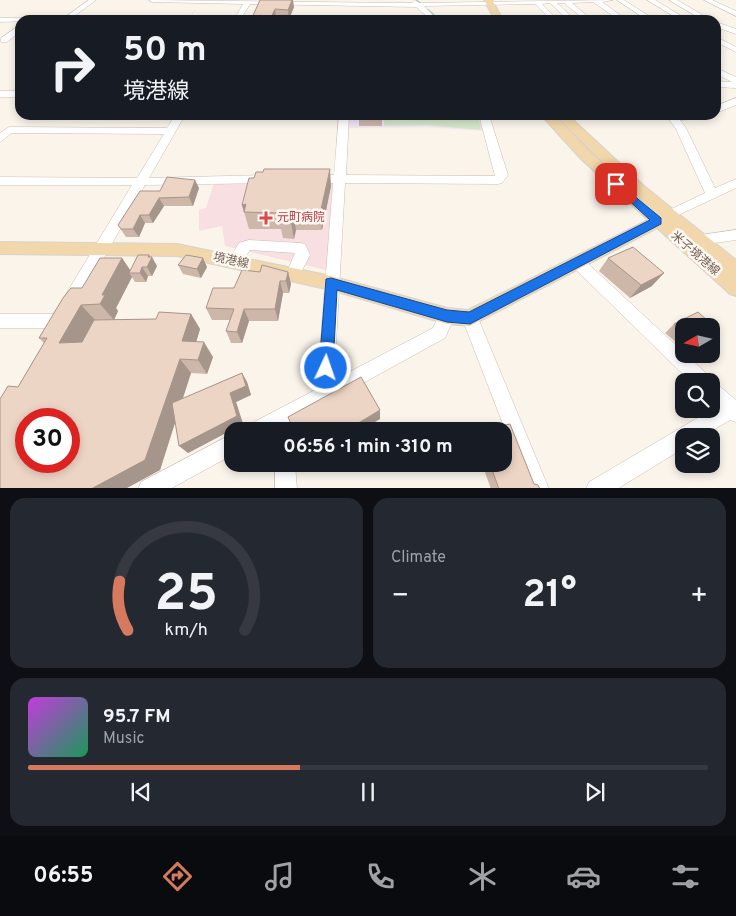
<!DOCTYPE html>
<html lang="en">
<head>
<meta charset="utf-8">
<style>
  :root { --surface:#171b24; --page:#242831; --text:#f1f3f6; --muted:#9ea1a6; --line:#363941; --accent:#d57a5f }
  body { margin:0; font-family:Overpass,"Noto Sans JP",sans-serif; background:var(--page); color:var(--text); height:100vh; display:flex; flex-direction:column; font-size:19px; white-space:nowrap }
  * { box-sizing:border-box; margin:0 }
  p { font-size:16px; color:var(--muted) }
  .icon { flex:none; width:28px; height:28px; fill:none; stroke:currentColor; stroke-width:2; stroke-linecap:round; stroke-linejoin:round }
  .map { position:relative; height:488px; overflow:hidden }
  .side { display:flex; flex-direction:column; gap:10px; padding:10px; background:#0d0f14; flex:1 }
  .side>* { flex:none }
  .top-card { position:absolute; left:15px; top:15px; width:706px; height:105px; border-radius:15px; box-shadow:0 2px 8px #0003; background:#171b24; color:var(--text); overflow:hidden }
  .needle { width:32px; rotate:261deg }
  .fabs { position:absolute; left:675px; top:318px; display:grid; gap:10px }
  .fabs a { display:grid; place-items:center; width:45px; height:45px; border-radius:10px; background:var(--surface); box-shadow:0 2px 8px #0003; font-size:25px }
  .speed { position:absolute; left:15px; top:408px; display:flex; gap:10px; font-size:25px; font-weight:700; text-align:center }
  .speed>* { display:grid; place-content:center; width:65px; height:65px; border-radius:50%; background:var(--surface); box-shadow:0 2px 8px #0003; line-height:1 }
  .speed .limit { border:8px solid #d22; background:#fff; color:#111 }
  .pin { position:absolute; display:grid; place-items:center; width:42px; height:42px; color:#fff; margin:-21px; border-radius:10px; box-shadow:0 2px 8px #0006 }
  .me { position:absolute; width:55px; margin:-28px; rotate:3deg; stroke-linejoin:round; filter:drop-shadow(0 0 4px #0008) }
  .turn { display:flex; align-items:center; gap:18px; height:105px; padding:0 25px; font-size:22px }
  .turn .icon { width:65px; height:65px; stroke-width:2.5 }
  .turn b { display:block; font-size:35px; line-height:42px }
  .big { font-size:38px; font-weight:700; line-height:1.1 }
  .side .widget { flex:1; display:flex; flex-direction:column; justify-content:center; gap:8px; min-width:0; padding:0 18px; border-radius:15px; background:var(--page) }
  .side .dial { align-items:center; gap:0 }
  .dial svg { height:130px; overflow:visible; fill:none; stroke:var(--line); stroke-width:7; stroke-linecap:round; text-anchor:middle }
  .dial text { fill:var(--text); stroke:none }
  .song { display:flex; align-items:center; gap:15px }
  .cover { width:60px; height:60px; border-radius:8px; background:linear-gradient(135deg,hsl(290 70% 55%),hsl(150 70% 35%)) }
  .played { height:5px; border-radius:2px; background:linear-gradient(90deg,var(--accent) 40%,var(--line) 40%) }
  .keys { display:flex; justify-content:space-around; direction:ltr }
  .heat { display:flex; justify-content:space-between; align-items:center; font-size:28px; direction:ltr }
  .side .tiles { flex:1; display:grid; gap:10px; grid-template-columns:1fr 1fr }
  .widget:last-child { grid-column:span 2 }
  .trip { position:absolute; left:224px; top:422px; width:288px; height:50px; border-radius:15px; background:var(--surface); box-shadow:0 2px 8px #0003; font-weight:700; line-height:50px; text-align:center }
  .tab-bar { display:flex; height:80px; justify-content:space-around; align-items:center; background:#090b0e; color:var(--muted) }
  .tab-bar .icon { width:35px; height:35px }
  .tab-bar .active { color:var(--accent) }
  .tab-bar b { font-size:22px; color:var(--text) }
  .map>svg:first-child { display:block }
  .education { fill:#f1e7f7 }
  .medical { fill:#f7dfe2 }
  .green { fill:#d6e7ca }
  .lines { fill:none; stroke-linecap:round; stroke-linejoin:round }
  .stream-far1 { stroke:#a8ccd3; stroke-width:2 }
  .stream { stroke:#a8ccd3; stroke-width:3 }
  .minor-casing { stroke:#ccbdb2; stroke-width:1 }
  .major-casing { stroke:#d8d2ce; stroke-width:2 }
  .path { stroke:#d2b9a8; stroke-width:1; stroke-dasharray:0.5 2; stroke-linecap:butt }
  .minor { fill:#fff; fill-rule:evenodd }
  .major { fill:#f1d7ab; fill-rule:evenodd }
  .wall { fill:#ccb7a9 }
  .shaded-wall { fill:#a6958a }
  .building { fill:#edd5c5; stroke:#a6958a; fill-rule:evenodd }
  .route { fill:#1a73e8; stroke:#114b97 }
  .health-dot { fill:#e0444e; stroke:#fdf8f1; stroke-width:2 }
  .labels { text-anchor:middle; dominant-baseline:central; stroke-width:5; stroke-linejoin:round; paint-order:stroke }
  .health-label { font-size:12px; fill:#be3a42; stroke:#fdf8f1; text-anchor:start }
  .street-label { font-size:12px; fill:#735d50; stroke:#fdf8f1 }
</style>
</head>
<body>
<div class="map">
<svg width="736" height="489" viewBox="0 0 736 489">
  <rect width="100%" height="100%" fill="#faf4eb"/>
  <path class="education" d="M347,115H480L485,131L427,127L347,128Z"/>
  <path class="medical" d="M215,180L336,181L326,270L225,246L222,226L199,231V210L206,208Z"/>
  <path class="green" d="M384,115H478L481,130L426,125L384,126Z"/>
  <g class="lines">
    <path class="stream-far1" d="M416,0L422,5
      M428,10L439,20"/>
    <path class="stream" d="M580,141L588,150"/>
    <defs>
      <path id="minor" d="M89,0H96L69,20H61Z
        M149,0L399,3H412L415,0L419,3L613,0L602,2L627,20H619L593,2L572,3L592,20H585L564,3H557L575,20H568L550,3L542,4L558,20H551L535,4L424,6L438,20H431L416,7L250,4L240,20H234L243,4L152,2Z
        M617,0H624L655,20H647Z
        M647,0H655L688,20H680Z
        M669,0H677L711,20H703Z
        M704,0H712L736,11V16Z
        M0,18H54L57,20L0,22Z
        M716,22L736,29V34L716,27Z
        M17,27H20V32L7,42H1V38Z
        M716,37L736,47V52L716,42Z
        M716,68L736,77V88L716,87V81L732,82L716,74Z
        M0,91H20V97H0Z
        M736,98V105L716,113V106Z
        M175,115H185L149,178L267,175L273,179L267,183L145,185L75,309L69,311L63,309L61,304L63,299L132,185H0V177L137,178L164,134L12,133L0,142V133L9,127L167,128Z
        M339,115H349L346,175L495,176L479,115H489L508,175L502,183L498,184L345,183L334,380L433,328L441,311L447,309L453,311L455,316L445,338L276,431H247L250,424L317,389L333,183H313L307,179L313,175H334Z
        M673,115H715L710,118L680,120L686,128L715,188L736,179V188L670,219L664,215L665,212L705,193L676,129L668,118Z
        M736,230V240L700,245L693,240L700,235Z
        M249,240L300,243L305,244L310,255L298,278H288L286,274L295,253L250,250L240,265H230L228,261L239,243Z
        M578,257L583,259L708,375L711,381L717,384L736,400V422L730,420L703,436H684V448L617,489H586L589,482L716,407L711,403V381H690L573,267L571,263L573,259Z
        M470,311L476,313L478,318L549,489H528L462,318L464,313Z
        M0,314H59L65,316L67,321L65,326L59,328H0Z
        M232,434V455L170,489H138L141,482Z
        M275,464H295L297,489H275Z"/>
      <path id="major" d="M484,0H492L503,20H495Z
        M541,115H554L592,154L619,178L555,115H568L644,186L736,260V277L733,276L736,278V296L730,294L657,228L470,326L447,324L331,290L177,256L0,254V242L177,244L331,276L447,308L468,310L648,220L582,160Z"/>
    </defs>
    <use href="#minor" class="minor-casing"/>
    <use href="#major" class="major-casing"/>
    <path class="path" d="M185,20L196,10"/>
    <use href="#minor" class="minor"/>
    <use href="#major" class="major"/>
  </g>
  <path class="wall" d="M260,0L294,7L289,19H276Z
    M359,115H382V126H359Z
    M331,186L322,230H296L294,239L283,238L281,229H249L242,205Z
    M199,188L193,206H164L153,223H145L139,237H126L118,225L160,191Z
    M149,255L157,266L152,276H148L146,282H135L132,277L116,308L118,311L114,320L156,319L191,314L200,329L196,342L213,357L207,374L191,373L182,399L242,373L247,382L251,395L236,402L243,424L188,453L175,422L160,470L125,489H0L18,387L44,343L39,338L82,288L122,258L130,270Z
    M608,258L652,286L630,298L599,271Z
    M178,265L207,267L201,278L183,274Z
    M260,272H288L291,284L289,293H283L278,321H249L242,343H231L226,331L230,320H212L206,308Z
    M708,321L701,326H684V339L677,343L665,333L674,324Z
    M482,464H502L534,484L540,489H491Z"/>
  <path class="shaded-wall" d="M292,0H293L294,7L289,19L288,10Z
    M275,9L276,20H270Z
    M330,169L331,186L322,230L320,214Z
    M195,180L199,188L193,206L189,197Z
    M159,198L164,206L153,223L149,215Z
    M246,204L244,212L242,205Z
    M293,213L296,230L294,239L291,222Z
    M140,215L145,223L139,237L133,229Z
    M149,255L151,258L152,257L157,266L152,276L147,267L148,257Z
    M122,258L132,273H129L132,277L116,308L118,311L114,320L100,304L102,295Z
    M203,258L207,267L201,278L197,269Z
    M142,267L148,276L146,282L140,273Z
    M288,272L291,284L289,293L286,281Z
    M664,273L652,286L630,298L641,285Z
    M280,281L283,293L278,321L275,309Z
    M81,305L95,320L76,357L59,343Z
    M244,309L249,321L242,343L237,332Z
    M191,314L200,329L192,356L182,341Z
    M204,342L213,357L207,374L198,360Z
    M180,359L191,373L160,470L125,489H91Z
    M242,373L247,382L251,395L236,402L243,424L188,453L179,446L230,393Z
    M380,410V419L360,431H345Z"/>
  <path class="building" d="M260,0H292L288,10L275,9L270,20H251Z
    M264,169H330L320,214L293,213L291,222H280L282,213L244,212L246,204L242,205L249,178H254L256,172H263Z
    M167,177L195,180L189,197L159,198L149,215H140L133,229H121L118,225L140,191H160Z
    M633,247L664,273L641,285L608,258Z
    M138,255H149L148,257H152L147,267H142L140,273H129Z
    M186,255L203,258L197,269L178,265Z
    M100,258H122L102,295H105L100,304L81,305L59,343L82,342L94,320L156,319L159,312L191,314L182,341L204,342L198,360L180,359L145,460L91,489H0V399L8,386L18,387L47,338H39L63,298L71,288H82ZM26,419H69V461H26Z
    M262,265L288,272L286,281H280L275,309H244L237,332L226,331L234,309L206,308L213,288H234L242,270L260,272Z
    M698,312L708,321L699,326H684V333L674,324Z
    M242,373L246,386L230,393L237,416L179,446L172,403Z
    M361,377L380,410L345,431H294L288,417Z
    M510,424L534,484L538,485L540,489H499L490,464H502V431H478Z"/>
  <path class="route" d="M616,181L661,218V224L470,324L447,322L337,290L333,368L331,373L326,375L321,373L319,368L326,279L331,278L447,310L469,312L650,220L613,186V182Z"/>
  <path class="health-dot" d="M263.5 210.5h5v5h5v5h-5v5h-5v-5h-5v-5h5z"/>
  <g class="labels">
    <g class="health-label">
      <text x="277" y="218">元町病院</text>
    </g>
    <g class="street-label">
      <text transform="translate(695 254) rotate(41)">米子境港線</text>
      <text transform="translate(231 261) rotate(12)">境港線</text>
    </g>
  </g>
</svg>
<div class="fabs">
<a><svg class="needle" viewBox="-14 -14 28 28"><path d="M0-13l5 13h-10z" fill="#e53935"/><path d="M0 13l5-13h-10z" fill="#9ea1a6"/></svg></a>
<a><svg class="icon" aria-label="search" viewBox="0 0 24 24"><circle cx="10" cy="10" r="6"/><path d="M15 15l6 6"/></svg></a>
<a><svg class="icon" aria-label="layers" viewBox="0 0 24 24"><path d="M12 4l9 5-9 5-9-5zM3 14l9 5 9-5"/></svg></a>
</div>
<div class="speed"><div class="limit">30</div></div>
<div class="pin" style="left:616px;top:184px;background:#d93025"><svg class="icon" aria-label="arrive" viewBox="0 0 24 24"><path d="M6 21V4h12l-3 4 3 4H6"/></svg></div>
<svg class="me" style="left:326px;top:368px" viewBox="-20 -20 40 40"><circle r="17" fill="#1a73e8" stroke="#fff" stroke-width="3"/><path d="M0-11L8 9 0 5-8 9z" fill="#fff"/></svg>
<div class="trip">06:56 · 1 min · 310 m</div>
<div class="top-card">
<div class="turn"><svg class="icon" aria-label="right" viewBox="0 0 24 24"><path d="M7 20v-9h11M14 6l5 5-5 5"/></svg><div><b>50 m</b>境港線</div></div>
</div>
</div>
<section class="side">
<div class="tiles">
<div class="widget dial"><svg viewBox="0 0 100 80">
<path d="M14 69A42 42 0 1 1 86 69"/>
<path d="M14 69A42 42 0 0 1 9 39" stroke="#d57a5f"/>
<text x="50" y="56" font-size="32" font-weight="700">25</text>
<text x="50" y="72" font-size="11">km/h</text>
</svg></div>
<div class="widget"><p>Climate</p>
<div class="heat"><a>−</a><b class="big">21°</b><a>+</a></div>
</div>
<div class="widget">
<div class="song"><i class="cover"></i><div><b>95.7 FM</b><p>Music</p></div></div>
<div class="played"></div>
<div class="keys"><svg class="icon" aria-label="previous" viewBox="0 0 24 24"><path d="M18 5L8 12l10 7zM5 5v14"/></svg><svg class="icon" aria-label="pause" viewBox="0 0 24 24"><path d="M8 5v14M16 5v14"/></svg><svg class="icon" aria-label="next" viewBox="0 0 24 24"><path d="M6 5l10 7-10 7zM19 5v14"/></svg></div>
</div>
</div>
</section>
<nav class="tab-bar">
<b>06:55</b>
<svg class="icon active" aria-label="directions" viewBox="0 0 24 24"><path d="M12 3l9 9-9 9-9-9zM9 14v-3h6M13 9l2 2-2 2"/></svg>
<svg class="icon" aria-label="music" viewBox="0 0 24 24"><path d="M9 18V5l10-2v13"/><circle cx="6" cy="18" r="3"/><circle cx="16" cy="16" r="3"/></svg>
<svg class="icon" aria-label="phone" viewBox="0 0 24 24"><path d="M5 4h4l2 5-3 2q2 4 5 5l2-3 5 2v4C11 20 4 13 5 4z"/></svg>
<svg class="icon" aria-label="climate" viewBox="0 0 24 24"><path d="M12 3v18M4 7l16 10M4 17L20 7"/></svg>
<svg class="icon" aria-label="car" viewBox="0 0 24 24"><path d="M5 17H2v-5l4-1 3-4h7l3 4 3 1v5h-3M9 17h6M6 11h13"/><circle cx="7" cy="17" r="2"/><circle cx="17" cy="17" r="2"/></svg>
<svg class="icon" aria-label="filters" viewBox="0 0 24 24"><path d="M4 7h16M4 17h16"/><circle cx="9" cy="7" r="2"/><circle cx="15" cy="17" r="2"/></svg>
</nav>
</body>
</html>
